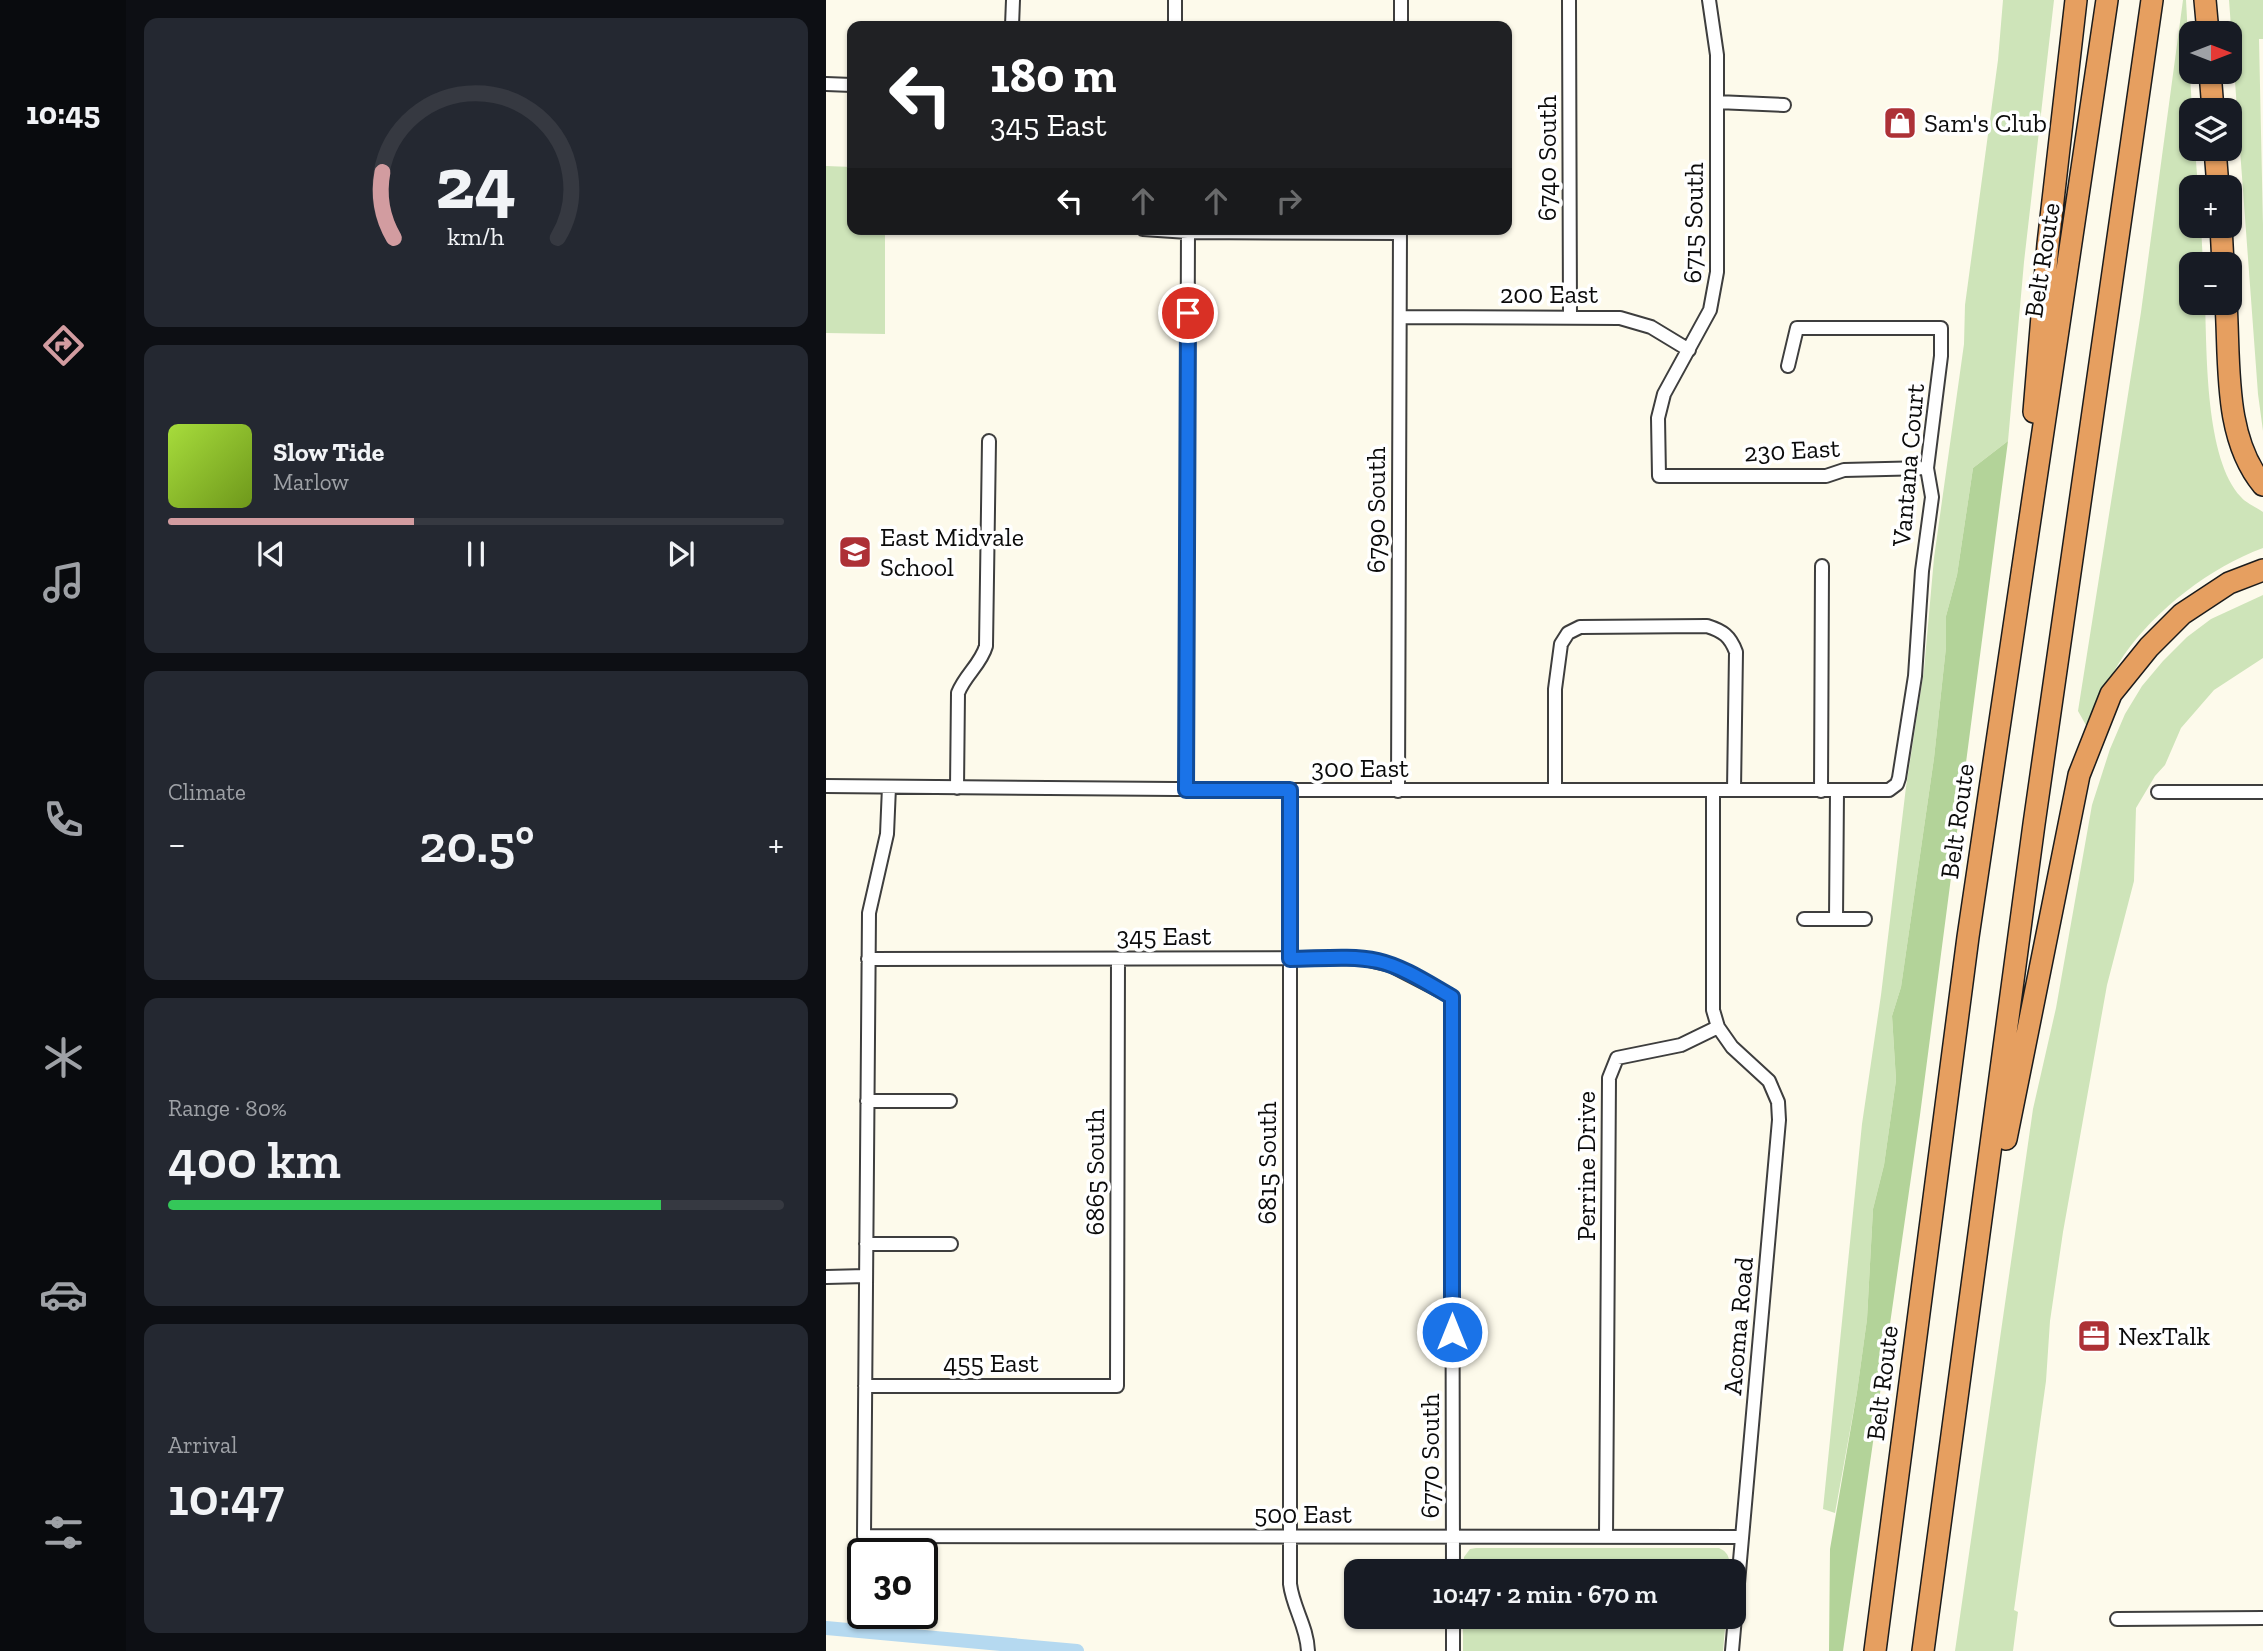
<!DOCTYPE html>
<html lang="en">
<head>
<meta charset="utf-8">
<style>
  :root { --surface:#171b24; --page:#242831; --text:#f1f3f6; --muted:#9ea1a6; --line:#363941; --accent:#d29ca0 }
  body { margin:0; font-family:"Zilla Slab",serif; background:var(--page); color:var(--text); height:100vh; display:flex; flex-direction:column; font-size:26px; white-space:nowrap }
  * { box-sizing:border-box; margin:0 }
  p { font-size:23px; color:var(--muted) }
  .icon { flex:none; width:38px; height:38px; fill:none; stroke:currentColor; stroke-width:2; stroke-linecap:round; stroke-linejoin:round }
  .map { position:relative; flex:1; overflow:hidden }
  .sheet { display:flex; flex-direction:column; gap:18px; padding:18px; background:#0d0f14; width:700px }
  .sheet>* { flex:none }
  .guide { position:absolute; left:21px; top:21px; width:665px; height:214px; border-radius:14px; box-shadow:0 2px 5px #0004; background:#202124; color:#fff; overflow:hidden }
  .needle { width:46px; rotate:90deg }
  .controls { position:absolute; left:1353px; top:21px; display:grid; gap:14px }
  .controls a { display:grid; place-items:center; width:63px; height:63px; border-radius:14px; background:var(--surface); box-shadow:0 2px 5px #0004; font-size:35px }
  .speed { position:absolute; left:21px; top:1538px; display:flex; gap:14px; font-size:35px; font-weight:700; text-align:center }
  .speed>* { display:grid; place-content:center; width:91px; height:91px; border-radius:50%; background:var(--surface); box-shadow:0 2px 5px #0004; line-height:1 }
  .speed .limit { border:4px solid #111; border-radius:10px; background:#fff; color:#111 }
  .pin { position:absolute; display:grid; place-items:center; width:60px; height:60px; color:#fff; margin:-30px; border:4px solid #fff; border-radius:50%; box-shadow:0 2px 7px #0007 }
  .me { position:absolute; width:77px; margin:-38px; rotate:0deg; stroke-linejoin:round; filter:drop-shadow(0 0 5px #0008) }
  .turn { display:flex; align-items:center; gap:24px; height:147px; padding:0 28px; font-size:32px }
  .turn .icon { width:91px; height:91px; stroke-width:2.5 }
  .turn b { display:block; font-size:49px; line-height:60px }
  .lanes { display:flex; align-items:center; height:66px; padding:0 28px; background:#0003; justify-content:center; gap:35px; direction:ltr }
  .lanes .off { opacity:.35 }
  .big { font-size:52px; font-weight:600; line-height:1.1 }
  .sheet .card { flex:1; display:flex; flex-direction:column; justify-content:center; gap:10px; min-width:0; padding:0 24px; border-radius:14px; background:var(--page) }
  .sheet .dial { align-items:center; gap:0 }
  .dial svg { height:182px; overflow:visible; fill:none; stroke:var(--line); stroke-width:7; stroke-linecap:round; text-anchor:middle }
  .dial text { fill:var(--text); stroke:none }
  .song { display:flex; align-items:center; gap:21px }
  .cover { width:84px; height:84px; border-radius:10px; background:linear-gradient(135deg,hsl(80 70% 55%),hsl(80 70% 35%)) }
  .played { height:7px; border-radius:4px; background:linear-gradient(90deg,var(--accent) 40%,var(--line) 40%) }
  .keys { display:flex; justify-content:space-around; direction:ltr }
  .heat { display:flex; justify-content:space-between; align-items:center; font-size:38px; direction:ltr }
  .charge { height:10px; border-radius:5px; background:linear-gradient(90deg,#34c759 80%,var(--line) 0) }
  .trip { position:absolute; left:518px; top:1559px; width:402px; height:70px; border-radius:14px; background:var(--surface); box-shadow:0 2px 5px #0004; font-weight:600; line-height:70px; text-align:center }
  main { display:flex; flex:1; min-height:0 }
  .menu { display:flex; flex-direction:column; width:126px; justify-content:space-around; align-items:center; background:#090b0e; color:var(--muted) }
  .menu .icon { width:49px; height:49px }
  .menu .on { color:var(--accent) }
  .menu b { font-size:32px; color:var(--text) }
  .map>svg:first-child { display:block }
  .green { fill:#cee4b9 }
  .forest { fill:#b3d399 }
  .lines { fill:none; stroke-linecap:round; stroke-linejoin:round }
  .canal { stroke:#b5d9f0; stroke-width:14 }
  .street-casing { stroke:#3e3e3e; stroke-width:16 }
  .highway-casing { stroke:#1c1c1c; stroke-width:24 }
  .street { stroke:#fff; stroke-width:12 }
  .highway { stroke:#e69f60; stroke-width:21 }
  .route-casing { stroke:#114b97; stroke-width:18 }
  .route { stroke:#1a73e8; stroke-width:12 }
  .labels { text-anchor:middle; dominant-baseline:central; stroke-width:7; stroke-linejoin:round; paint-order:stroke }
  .poi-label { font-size:26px; fill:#0b0b0b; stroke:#fff; text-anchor:start }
  .street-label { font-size:26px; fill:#0b0b0b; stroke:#fff }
</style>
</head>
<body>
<main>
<nav class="menu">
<b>10:45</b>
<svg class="icon on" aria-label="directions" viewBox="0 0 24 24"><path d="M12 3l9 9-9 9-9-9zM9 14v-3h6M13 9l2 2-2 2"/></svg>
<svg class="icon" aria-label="music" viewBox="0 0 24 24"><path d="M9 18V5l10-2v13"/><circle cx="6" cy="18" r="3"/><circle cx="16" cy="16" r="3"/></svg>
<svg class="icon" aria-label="phone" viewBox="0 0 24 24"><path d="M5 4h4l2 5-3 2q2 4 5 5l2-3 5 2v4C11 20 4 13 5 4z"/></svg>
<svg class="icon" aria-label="climate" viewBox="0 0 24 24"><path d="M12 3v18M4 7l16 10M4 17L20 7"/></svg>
<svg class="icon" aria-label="car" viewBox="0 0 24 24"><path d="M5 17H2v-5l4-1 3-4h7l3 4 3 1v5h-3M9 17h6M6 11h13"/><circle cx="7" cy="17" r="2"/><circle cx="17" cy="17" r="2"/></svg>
<svg class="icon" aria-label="filters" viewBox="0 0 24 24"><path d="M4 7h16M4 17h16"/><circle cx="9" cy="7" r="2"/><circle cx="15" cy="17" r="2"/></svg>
</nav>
<section class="sheet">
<div class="card dial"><svg viewBox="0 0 100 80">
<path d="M14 69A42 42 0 1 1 86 69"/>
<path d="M14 69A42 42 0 0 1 9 40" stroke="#d29ca0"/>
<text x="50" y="56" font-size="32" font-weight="700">24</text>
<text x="50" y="72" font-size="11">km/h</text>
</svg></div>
<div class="card">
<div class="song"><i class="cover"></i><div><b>Slow Tide</b><p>Marlow</p></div></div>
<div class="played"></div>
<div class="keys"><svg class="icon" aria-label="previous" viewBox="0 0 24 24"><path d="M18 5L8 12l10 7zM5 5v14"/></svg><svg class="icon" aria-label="pause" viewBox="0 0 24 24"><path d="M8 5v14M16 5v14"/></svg><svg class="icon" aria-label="next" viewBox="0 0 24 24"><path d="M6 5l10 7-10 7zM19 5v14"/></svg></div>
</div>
<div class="card"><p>Climate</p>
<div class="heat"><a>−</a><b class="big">20.5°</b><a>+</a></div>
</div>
<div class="card"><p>Range · 80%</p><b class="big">400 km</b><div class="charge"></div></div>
<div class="card"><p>Arrival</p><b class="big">10:47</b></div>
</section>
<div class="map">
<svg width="1437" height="1651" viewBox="0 0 1437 1651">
  <rect width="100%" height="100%" fill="#fdfaeb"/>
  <path class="green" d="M1177,0H1228L1198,262L1182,441L1147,468L1131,575L1120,616V647L1108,758L1075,987L1066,1016L1070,1080L1058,1165L1047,1209L1041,1319L1031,1392L1009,1513L997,1509L1036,1124L1055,995L1080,787L1098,670L1108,558L1138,344L1139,305L1172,60Z
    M1357,0H1360L1366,110L1365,149H1369L1372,187H1365V226H1375L1377,264H1365V303H1379C1381,353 1379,459 1415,497C1420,503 1430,507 1437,512V548C1385,567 1330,609 1298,655C1283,677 1273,703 1261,727L1252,711L1315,312Z
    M1403,0H1437V39H1433L1437,225V431L1432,394Z
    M0,166L26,167V229H59V334L0,333Z
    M1437,595V658L1388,690L1355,728L1339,765L1329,776L1310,808L1308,881L1281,985L1237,1232L1224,1321L1220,1381L1188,1610L1192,1612L1187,1651H1129L1207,1109L1230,1008L1266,805L1284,749L1299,714L1316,686L1337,661L1361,637L1385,619Z
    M650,1548H893C904,1553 904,1560 903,1572L637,1571L638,1557L644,1549Z
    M637,1617H900L897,1651H637Z"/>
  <path class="forest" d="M1182,441L1094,1115L1017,1651H1003L1004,1549L1031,1392L1041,1319L1047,1209L1058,1165L1070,1080L1066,1016L1075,987L1108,758L1120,647V616L1131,575L1147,468Z"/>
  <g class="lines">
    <path class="canal" d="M0,1628L251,1651"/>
    <defs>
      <path id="street" d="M743,0L744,316
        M883,0L891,55V272L884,310L838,394L832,418L833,476H1000L1018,470L1101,468
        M186,26L187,0
        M349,26V0
        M575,26V0
        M0,84L26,85
        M891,102L958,105
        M317,229L362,232L574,233
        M574,317L794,318L825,327L863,350
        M0,786L464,790H1063L1071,784L1073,778L1089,676L1096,571L1106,497L1101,468L1115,356V328H971L962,366
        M63,787L61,834L43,913L38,1536L916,1537
        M131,788L132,693C139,675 155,664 160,646L163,441
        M729,789V689L735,644L742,633L754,627L881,626C897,631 904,636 910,652L908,790
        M360,790L362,229
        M464,790V1584C467,1608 481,1626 482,1651
        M887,790V1010L892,1027L906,1047L943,1081L952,1102L953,1120L906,1651
        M572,791L574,229
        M995,791L996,566
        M1332,792H1437
        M978,919H1039
        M1010,919L1011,791
        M42,959L534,958L564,965L626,997L627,1572
        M41,1101H124
        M40,1244H125
        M0,1277L40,1276
        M39,1386H291L292,959
        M780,1537L783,1078L791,1058L855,1045L892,1027
        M627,1617V1651
        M1291,1619L1437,1618"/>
      <path id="highway" d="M1379,0L1382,33
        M1384,72L1387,110
        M1389,149L1392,187
        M1395,226L1397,264
        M1400,303C1404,362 1397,437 1437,485
        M1208,412L1222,244L1250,0
        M1180,1139L1253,775L1285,694L1323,647L1356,614L1403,583L1437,570
        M1049,1651L1142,937L1281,0
        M1097,1651L1208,824L1326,0"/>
    </defs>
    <use href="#street" class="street-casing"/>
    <use href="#highway" class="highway-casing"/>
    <use href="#street" class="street"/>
    <use href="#highway" class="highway"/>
  </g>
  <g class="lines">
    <defs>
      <path id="route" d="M362,313L360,790H464V959C492,959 524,955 552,961C578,967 603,984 626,997V1332"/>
    </defs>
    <use href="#route" class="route-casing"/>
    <use href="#route" class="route"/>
  </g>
  <defs>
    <symbol id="shop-square" viewBox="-11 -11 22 22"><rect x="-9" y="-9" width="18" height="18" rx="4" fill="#ad3136" stroke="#fff"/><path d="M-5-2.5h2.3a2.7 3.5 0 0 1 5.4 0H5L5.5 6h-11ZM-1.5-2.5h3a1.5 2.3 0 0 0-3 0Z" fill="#fff"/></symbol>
    <symbol id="school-square" viewBox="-11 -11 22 22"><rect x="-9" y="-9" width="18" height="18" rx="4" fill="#ad3136" stroke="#fff"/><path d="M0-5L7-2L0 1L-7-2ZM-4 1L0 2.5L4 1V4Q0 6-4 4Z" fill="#fff"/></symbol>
    <symbol id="office-square" viewBox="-11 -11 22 22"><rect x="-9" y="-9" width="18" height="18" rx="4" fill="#ad3136" stroke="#fff"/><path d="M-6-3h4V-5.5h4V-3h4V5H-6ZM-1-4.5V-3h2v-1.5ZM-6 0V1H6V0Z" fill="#fff"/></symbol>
  </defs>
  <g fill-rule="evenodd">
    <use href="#shop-square" x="1055" y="104" width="38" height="38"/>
    <use href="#school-square" x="10" y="533" width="38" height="38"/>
    <use href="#office-square" x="1249" y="1317" width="38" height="38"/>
  </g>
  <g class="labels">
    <g class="poi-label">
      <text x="1098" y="123">Sam's Club</text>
      <text x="54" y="537">East Midvale<tspan x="54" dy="30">School</tspan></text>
      <text x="1292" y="1336">NexTalk</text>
    </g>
    <g class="street-label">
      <text transform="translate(721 158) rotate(-90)">6740 South</text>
      <text transform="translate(867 223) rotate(-89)">6715 South</text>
      <text transform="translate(1216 260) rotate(-81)">Belt Route</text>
      <text x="723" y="294">200 East</text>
      <text transform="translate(966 450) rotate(-3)">230 East</text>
      <text transform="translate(1082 465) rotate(-85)">Vantana Court</text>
      <text transform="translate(550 510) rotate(-90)">6790 South</text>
      <text x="534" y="768">300 East</text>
      <text transform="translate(1131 821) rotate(-82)">Belt Route</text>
      <text x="338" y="936">345 East</text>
      <text transform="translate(441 1163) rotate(-90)">6815 South</text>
      <text transform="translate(760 1166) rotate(-90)">Perrine Drive</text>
      <text transform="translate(269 1172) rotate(-90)">6865 South</text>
      <text transform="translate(912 1326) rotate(-85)">Acoma Road</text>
      <text x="165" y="1363">455 East</text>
      <text transform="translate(1056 1383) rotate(-83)">Belt Route</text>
      <text transform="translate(604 1456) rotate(-90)">6770 South</text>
      <text x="477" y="1514">500 East</text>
    </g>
  </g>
</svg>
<div class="controls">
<a><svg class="needle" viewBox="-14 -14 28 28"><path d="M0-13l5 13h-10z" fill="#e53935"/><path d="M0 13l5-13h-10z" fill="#9ea1a6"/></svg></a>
<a><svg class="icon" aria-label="layers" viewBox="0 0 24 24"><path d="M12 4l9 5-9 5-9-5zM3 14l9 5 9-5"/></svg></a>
<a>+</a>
<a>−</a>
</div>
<div class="speed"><div class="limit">30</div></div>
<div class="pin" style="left:362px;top:313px;background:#d93025"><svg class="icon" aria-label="arrive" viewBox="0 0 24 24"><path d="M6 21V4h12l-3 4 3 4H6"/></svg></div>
<svg class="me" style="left:626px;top:1332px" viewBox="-20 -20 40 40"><circle r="17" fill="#1a73e8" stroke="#fff" stroke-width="3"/><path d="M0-11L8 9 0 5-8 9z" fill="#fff"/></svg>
<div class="trip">10:47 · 2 min · 670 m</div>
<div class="guide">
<div class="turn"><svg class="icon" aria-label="left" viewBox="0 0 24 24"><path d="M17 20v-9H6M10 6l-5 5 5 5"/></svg><div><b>180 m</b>345 East</div></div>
<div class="lanes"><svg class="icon" aria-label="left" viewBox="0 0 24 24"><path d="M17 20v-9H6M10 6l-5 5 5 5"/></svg><svg class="icon off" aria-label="ahead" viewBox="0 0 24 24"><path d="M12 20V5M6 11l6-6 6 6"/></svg><svg class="icon off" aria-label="ahead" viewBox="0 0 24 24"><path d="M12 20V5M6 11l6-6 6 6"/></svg><svg class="icon off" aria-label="right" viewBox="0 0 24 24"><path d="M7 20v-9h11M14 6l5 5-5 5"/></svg></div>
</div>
</div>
</main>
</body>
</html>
